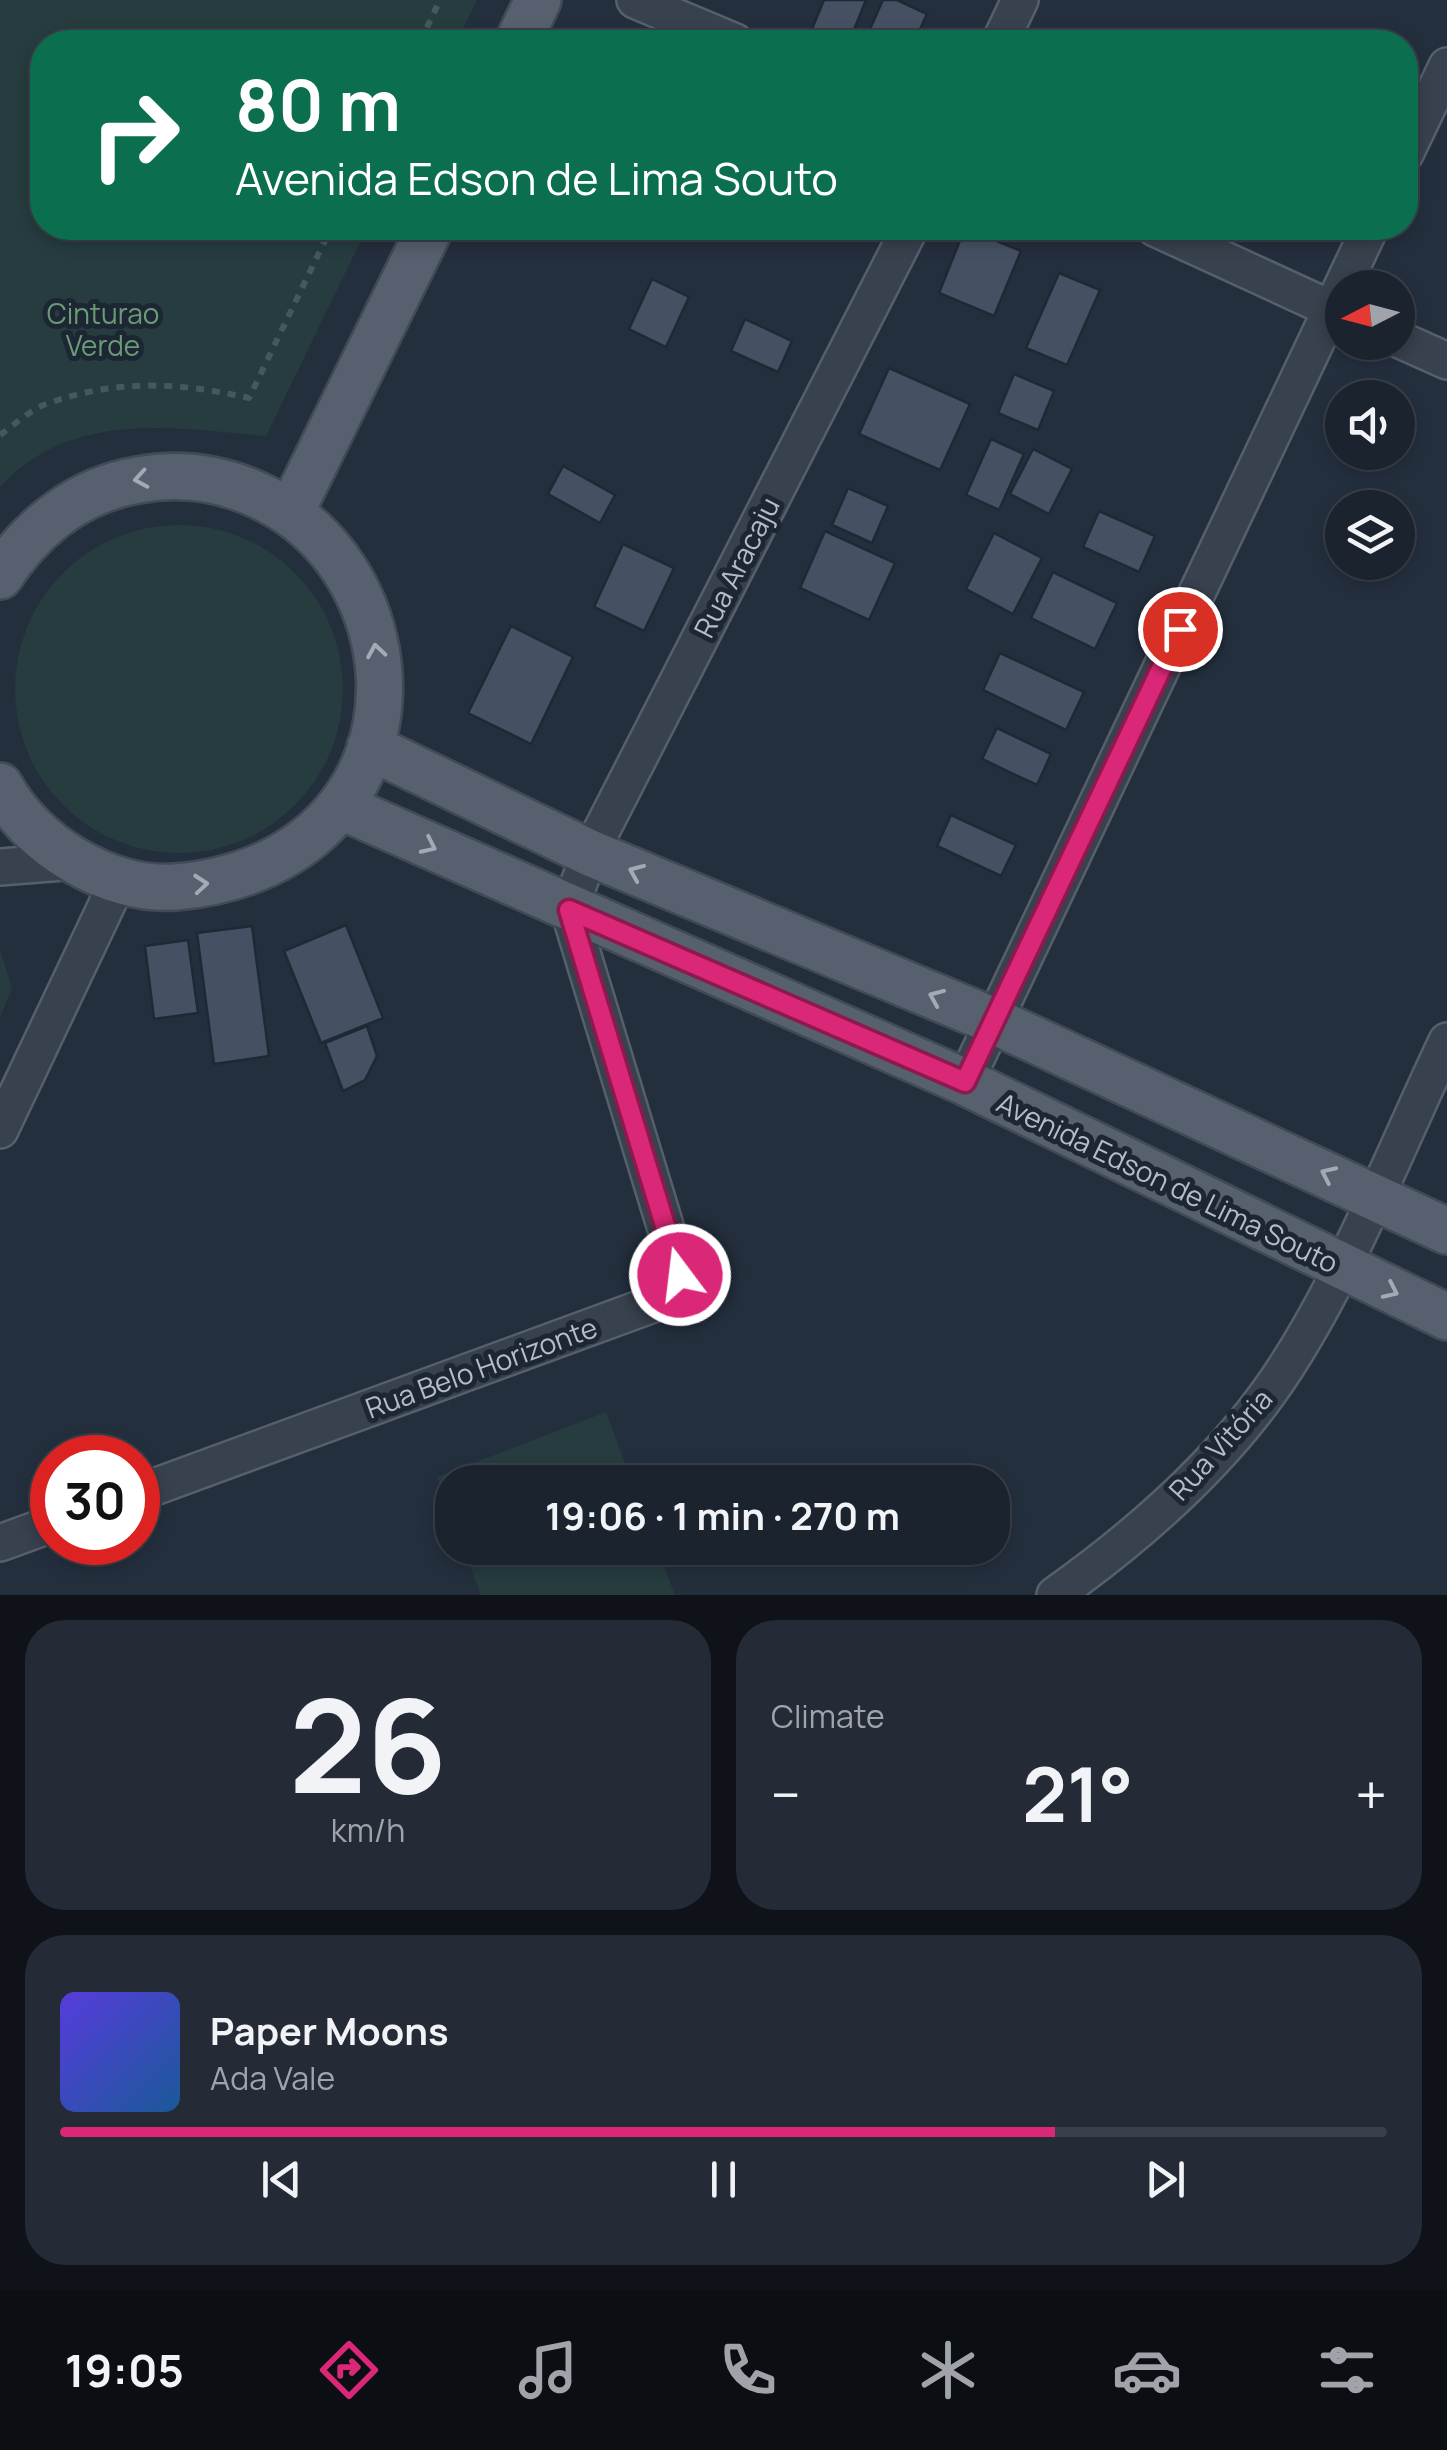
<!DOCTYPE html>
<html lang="en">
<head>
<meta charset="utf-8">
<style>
  :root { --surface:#1b232e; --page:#242b36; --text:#f1f3f6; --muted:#a0a4aa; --line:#39404a; --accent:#db2777 }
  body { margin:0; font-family:Manrope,sans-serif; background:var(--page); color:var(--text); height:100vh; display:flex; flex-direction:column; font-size:38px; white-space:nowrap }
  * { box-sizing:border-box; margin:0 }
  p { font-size:32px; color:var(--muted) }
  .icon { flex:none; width:55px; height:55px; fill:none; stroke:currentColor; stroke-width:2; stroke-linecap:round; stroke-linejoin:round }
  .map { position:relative; height:1595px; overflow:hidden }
  .drawer { display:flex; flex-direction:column; gap:25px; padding:25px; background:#0f1319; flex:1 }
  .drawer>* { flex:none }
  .banner { position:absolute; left:30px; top:30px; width:1388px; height:210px; border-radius:40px; box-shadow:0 5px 15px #0003,0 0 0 2px var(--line); background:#0b6e4f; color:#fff; overflow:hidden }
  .needle { width:65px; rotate:264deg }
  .buttons { position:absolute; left:1325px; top:270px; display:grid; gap:20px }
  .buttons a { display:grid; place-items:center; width:90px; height:90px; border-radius:50%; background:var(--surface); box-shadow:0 5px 15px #0003,0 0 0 2px var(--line); font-size:50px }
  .speed { position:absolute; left:30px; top:1435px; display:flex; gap:20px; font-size:50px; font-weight:700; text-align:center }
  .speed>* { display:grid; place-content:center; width:130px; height:130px; border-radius:50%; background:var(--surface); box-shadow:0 5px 15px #0003,0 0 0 2px var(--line); line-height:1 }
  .speed .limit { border:15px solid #d22; background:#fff; color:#111 }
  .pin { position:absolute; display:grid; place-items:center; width:85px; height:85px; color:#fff; margin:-42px; border:5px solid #fff; border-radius:50%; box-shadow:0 2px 10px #0007 }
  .me { position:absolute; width:110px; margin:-55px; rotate:345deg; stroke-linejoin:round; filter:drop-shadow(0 0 8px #0008) }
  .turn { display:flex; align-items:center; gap:35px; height:210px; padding:0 40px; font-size:45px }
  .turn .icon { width:130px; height:130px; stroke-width:2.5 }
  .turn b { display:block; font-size:70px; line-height:85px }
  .big { font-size:75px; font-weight:700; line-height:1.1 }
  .drawer .card { flex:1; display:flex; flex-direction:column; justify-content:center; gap:15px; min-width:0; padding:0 35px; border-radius:40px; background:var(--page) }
  .drawer .dial { align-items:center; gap:0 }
  .dial b { font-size:130px; line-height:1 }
  .song { display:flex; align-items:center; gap:30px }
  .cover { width:120px; height:120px; border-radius:15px; background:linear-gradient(135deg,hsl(250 70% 55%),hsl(210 70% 35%)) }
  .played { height:10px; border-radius:5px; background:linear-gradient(90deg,var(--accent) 75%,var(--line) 75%) }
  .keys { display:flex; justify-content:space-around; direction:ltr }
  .heat { display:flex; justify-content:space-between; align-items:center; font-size:55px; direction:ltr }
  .drawer .tiles { flex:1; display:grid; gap:25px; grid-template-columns:1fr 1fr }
  .card:last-child { grid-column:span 2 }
  .trip { position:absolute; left:435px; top:1465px; width:575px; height:100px; border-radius:40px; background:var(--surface); box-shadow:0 5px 15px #0003,0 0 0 2px var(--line); font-weight:700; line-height:100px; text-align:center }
  .tabs { display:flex; height:160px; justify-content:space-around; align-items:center; background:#0b0e12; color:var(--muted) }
  .tabs .icon { width:70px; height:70px }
  .tabs .current { color:var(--accent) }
  .tabs b { font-size:45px; color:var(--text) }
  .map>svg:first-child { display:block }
  .green { fill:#263c3f }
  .building { fill:#455162; stroke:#1f2835; stroke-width:2.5 }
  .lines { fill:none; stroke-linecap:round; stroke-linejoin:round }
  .minor-casing { stroke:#565f6c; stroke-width:40 }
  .major-casing { stroke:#414a57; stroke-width:50 }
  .path { stroke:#44595c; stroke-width:6; stroke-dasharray:8 8; stroke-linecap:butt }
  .minor { stroke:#38414e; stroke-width:35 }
  .major { stroke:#56606e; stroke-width:45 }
  .oneway { stroke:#a1aab7 }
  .route-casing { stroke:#8e194d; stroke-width:25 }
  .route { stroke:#db2777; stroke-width:18 }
  .labels { text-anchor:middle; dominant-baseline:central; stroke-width:10; stroke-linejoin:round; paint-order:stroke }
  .park-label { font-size:28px; fill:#6b9a76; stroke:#1d2633 }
  .street-label { font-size:28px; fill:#b4bcc9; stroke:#1d2633 }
</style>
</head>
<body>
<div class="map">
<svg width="1447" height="1595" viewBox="0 0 1447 1595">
  <rect width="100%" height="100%" fill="#242f3e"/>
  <path class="green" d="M0,0H477L456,42H42V228H367L266,436C173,428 72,409 0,487Z
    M15 689a164 164 0 1 1 328 0a164 164 0 1 1-328 0Z
    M0,949L12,989L0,1017Z
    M606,1412L632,1482H452V1519L437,1477Z
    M463,1548H657L675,1595H481Z"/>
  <path class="building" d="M824,0H866L849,42H824L809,36Z
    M883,0H897L927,14L914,42H864Z
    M965,228L1021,251L994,316L939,293Z
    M1059,273L1100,290L1067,365L1026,348Z
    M652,279L689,297L666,347L629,329Z
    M745,319L792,341L778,372L731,351Z
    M889,368L970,404L940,470L859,434Z
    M1014,374L1054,391L1038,430L998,413Z
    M991,439L1024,454L999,510L966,495Z
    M1033,449L1072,469L1049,514L1010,494Z
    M563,466L615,495L600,523L548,494Z
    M848,488L888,506L872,543L832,525Z
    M1099,511L1155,536L1139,572L1083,547Z
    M825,531L895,563L869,620L800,588Z
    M994,533L1042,558L1013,614L966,589Z
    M623,544L674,568L644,631L594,607Z
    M1053,572L1117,603L1095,649L1031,618Z
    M511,626L573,657L531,744L468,713Z
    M1000,653L1084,692L1066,730L983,690Z
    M997,728L1051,754L1037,785L982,759Z
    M951,815L1016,845L1001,876L937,846Z
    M346,925L383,1018L321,1043L284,951Z
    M252,926L269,1056L214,1064L197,933Z
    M188,940L198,1013L154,1019L145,946Z
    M367,1026L377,1056L365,1080L343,1091L325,1043Z"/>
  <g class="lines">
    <defs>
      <path id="minor" d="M635,0L735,42
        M1000,42L1020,0
        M1405,154L1447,66
        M1155,228L1342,314
        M1398,339L1447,361
        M0,867L76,861
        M965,1082L1370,228
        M0,1130L119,879
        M138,1493L664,1300L680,1275L569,910L590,853L910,228
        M0,1543L52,1524
        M1055,1595C1134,1539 1212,1471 1269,1392C1340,1293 1394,1152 1447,1041"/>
      <path id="major" d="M518,42L538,0
        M291,512L430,228
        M0,576C33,526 79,490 138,480C185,471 228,479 270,501C377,557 416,708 340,806C300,858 238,882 175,887C108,892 31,844 0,786
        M370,747L590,853L994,1021L1447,1231
        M340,806L965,1082L1447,1317"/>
    </defs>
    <use href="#minor" class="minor-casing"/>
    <use href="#major" class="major-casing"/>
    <path class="path" d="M420,42L440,0
      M0,435C14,425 30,410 46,404C116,379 178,382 249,398L331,228"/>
    <use href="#minor" class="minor"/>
    <use href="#major" class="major"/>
  </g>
  <defs><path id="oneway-chevron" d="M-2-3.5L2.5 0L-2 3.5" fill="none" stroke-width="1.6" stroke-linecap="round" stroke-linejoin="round" transform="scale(2.5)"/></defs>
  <g class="oneway">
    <use href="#oneway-chevron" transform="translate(141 479) rotate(170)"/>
    <use href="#oneway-chevron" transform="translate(376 651) rotate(-99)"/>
    <use href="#oneway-chevron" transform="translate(429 846) rotate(25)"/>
    <use href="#oneway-chevron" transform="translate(636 872) rotate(-157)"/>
    <use href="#oneway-chevron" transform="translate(201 884) rotate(-5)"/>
    <use href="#oneway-chevron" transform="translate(936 997) rotate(-157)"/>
    <use href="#oneway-chevron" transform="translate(1328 1174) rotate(-155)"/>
    <use href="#oneway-chevron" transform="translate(1391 1291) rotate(25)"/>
  </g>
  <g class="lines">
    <defs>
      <path id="route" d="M680,1275L569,910L965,1082L1180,629"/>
    </defs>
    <use href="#route" class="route-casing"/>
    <use href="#route" class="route"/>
  </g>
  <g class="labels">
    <g class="park-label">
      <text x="103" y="313">Cinturao<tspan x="103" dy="32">Verde</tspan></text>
    </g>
    <g class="street-label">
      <text transform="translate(736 567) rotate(-63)">Rua Aracaju</text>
      <text transform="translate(1168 1182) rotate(26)">Avenida Edson de Lima Souto</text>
      <text transform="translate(481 1367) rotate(-20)">Rua Belo Horizonte</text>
      <text transform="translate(1220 1444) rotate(-48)">Rua Vitória</text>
    </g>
  </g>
</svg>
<div class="buttons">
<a><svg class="needle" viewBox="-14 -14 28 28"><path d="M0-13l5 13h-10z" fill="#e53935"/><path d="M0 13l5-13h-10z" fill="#a0a4aa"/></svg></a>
<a><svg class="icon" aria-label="sound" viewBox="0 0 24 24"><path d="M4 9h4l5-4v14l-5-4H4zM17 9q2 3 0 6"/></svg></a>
<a><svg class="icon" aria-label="layers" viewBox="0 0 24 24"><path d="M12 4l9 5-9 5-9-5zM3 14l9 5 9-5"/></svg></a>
</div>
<div class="speed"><div class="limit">30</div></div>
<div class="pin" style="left:1180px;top:629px;background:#d93025"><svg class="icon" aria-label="arrive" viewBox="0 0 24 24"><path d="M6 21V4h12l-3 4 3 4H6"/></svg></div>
<svg class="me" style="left:680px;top:1275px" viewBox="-20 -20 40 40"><circle r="17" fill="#db2777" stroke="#fff" stroke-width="3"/><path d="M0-11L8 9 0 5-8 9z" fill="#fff"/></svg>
<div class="trip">19:06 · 1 min · 270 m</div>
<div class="banner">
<div class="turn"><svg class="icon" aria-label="right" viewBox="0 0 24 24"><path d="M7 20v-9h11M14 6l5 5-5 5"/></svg><div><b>80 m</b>Avenida Edson de Lima Souto</div></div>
</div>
</div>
<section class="drawer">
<div class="tiles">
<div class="card dial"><b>26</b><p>km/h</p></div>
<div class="card"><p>Climate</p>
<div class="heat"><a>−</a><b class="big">21°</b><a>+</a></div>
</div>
<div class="card">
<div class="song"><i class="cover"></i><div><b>Paper Moons</b><p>Ada Vale</p></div></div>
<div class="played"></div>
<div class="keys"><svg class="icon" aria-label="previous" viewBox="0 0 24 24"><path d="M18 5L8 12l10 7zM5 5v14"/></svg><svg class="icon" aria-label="pause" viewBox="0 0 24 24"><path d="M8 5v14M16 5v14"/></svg><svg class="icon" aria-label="next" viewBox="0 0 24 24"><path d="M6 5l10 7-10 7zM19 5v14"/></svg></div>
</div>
</div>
</section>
<nav class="tabs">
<b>19:05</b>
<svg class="icon current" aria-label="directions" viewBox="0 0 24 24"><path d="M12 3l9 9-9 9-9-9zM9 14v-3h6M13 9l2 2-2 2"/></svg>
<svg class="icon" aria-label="music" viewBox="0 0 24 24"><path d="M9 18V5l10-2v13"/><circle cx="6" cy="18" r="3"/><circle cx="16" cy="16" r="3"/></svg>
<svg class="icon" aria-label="phone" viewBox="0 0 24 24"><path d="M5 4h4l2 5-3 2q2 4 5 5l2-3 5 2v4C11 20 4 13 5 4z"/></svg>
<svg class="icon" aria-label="climate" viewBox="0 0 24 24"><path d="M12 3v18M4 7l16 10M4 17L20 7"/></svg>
<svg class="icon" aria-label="car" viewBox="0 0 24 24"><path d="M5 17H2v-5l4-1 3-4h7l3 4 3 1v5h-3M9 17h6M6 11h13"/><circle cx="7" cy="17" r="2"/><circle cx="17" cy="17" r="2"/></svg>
<svg class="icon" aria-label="filters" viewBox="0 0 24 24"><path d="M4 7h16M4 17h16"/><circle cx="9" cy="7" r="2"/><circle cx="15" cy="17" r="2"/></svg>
</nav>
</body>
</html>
